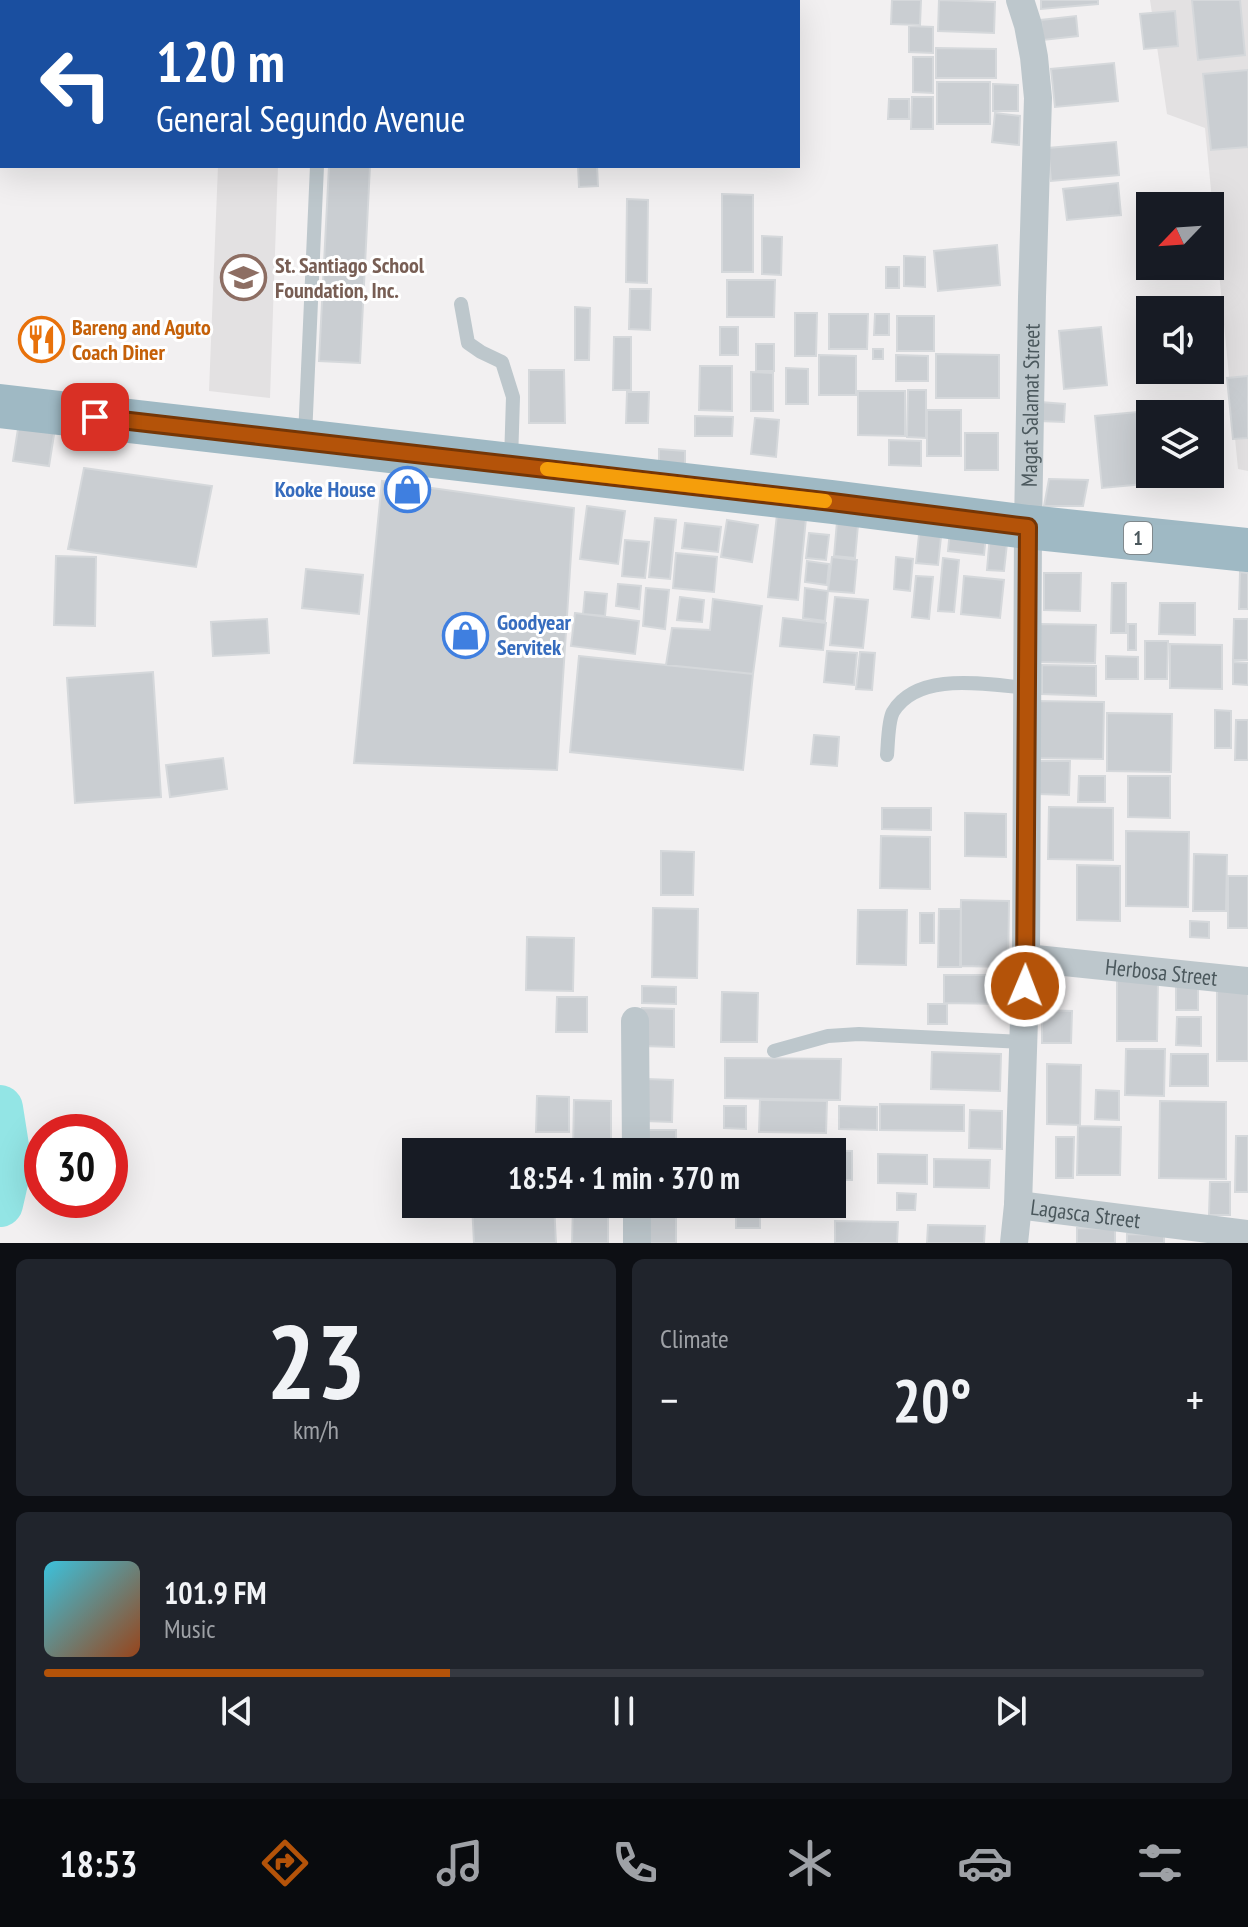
<!DOCTYPE html>
<html lang="en">
<head>
<meta charset="utf-8">
<style>
  :root { --surface:#171b24; --page:#20242c; --text:#f1f3f6; --muted:#9ea1a6; --line:#363941; --accent:#b45309 }
  body { margin:0; font-family:"PT Sans Narrow",sans-serif; background:var(--page); color:var(--text); height:100vh; display:flex; flex-direction:column; font-size:30px; white-space:nowrap }
  * { box-sizing:border-box; margin:0 }
  p { font-size:26px; color:var(--muted) }
  .icon { flex:none; width:44px; height:44px; fill:none; stroke:currentColor; stroke-width:2; stroke-linecap:round; stroke-linejoin:round }
  .map { position:relative; height:1243px; overflow:hidden }
  .details { display:flex; flex-direction:column; gap:16px; padding:16px; background:#0d0f14; flex:1 }
  .details>* { flex:none }
  .guide { position:absolute; left:0px; top:0px; width:800px; height:168px; box-shadow:0 8px 32px #0002; background:#1a4fa0; color:#fff; overflow:hidden }
  .needle { width:52px; rotate:245deg }
  .fabs { position:absolute; left:1136px; top:192px; display:grid; gap:16px }
  .fabs a { display:grid; place-items:center; width:88px; height:88px; border-radius:0px; background:var(--surface); box-shadow:0 8px 32px #0002; font-size:40px }
  .speed { position:absolute; left:24px; top:1114px; display:flex; gap:16px; font-size:40px; font-weight:700; text-align:center }
  .speed>* { display:grid; place-content:center; width:104px; height:104px; border-radius:50%; background:var(--surface); box-shadow:0 8px 32px #0002; line-height:1 }
  .speed .limit { border:12px solid #d22; background:#fff; color:#111 }
  .pin { position:absolute; display:grid; place-items:center; width:68px; height:68px; color:#fff; margin:-34px; border-radius:16px; box-shadow:0 4px 12px #0006 }
  .me { position:absolute; width:88px; margin:-44px; rotate:1deg; stroke-linejoin:round; filter:drop-shadow(0 0 6px #0008) }
  .turn { display:flex; align-items:center; gap:28px; height:168px; padding:0 24px; font-size:36px }
  .turn .icon { width:104px; height:104px; stroke-width:2.5 }
  .turn b { display:block; font-size:56px; line-height:68px }
  .big { font-size:60px; font-weight:700; line-height:1.1 }
  .details .card { flex:1; display:flex; flex-direction:column; justify-content:center; gap:12px; min-width:0; padding:0 28px; border-radius:12px; background:var(--page) }
  .details .dial { align-items:center; gap:0 }
  .dial b { font-size:104px; line-height:1 }
  .song { display:flex; align-items:center; gap:24px }
  .cover { width:96px; height:96px; border-radius:12px; background:linear-gradient(135deg,hsl(190 70% 55%),hsl(20 70% 35%)) }
  .played { height:8px; border-radius:4px; background:linear-gradient(90deg,var(--accent) 35%,var(--line) 35%) }
  .keys { display:flex; justify-content:space-around; direction:ltr }
  .heat { display:flex; justify-content:space-between; align-items:center; font-size:44px; direction:ltr }
  .details .tiles { flex:1; display:grid; gap:16px; grid-template-columns:1fr 1fr }
  .card:last-child { grid-column:span 2 }
  .trip { position:absolute; left:402px; top:1138px; width:444px; height:80px; border-radius:0px; background:var(--surface); box-shadow:0 8px 32px #0002; font-weight:700; line-height:80px; text-align:center }
  .menu { display:flex; height:128px; justify-content:space-around; align-items:center; background:#090b0e; color:var(--muted) }
  .menu .icon { width:56px; height:56px }
  .menu .active { color:var(--accent) }
  .menu b { font-size:36px; color:var(--text) }
  .map>svg:first-child { display:block }
  .education { fill:#e3e1e2 }
  .lines { fill:none; stroke-linecap:round; stroke-linejoin:round }
  .river { stroke:#93e5e5; stroke-width:46 }
  .building { fill:#caced2; stroke:#d5d8db; stroke-width:2 }
  .service { stroke:#bdc7cc; stroke-width:14 }
  .minor { stroke:#bdc7cc; stroke-width:28 }
  .trunk { stroke:#9fb9c4; stroke-width:44 }
  .route-casing { stroke:#753606; stroke-width:20 }
  .route { stroke:#b45309; stroke-width:14 }
  .slow { stroke:#f59e0b; stroke-width:14 }
  .labels { text-anchor:middle; dominant-baseline:central; stroke-width:6; stroke-linejoin:round; paint-order:stroke }
  .shield { fill:#fff; stroke:#80898d; stroke-width:2 }
  .shield-label { font-size:20px; font-weight:bold; fill:#4a575c }
  .education-label { font-size:22px; font-weight:bold; fill:#785e54; stroke:#fff; text-anchor:start }
  .food-label { font-size:22px; font-weight:bold; fill:#c56008; stroke:#fff; text-anchor:start }
  .street-label { font-size:22px; fill:#4a575c; stroke:#fff }
  .shop-label { font-size:22px; font-weight:bold; fill:#366cbe; stroke:#fff; text-anchor:end }
</style>
</head>
<body>
<div class="map">
<svg width="1248" height="1243" viewBox="0 0 1248 1243">
  <rect width="100%" height="100%" fill="#f2f0f1"/>
  <path class="education" d="M1150,0H1248V471L1238,469L1205,128L1167,114Z
    M218,166H278L270,398L209,391Z"/>
  <g class="lines">
    <path class="river" d="M0,1108L9,1165L0,1204"/>
  </g>
  <path class="building" d="M892,0H921L920,25L891,24Z
    M939,0L995,2L994,33L938,31Z
    M1041,0H1098V4L1041,9Z
    M1192,0H1240L1245,55L1198,60Z
    M1175,11L1178,46L1144,49L1140,14Z
    M1076,16L1078,36L1043,40L1041,20Z
    M909,26L933,27V53L909,52Z
    M936,48L996,49V78H936Z
    M913,57H933V93L913,92Z
    M1114,63L1118,101L1055,107L1051,69Z
    M1248,70V147L1211,150L1203,74Z
    M937,82H990V124H937Z
    M0,83H2V162H0Z
    M993,84L1018,85V111H993Z
    M912,97H933V129H911Z
    M889,99H909V119H888Z
    M995,113L1020,116L1019,145L992,142Z
    M1116,142L1119,175L1051,181L1048,148Z
    M329,166H370L360,363L319,361Z
    M578,166H597L598,186L579,187Z
    M1118,183L1121,215L1067,220L1063,189Z
    M722,194L753,195V272H722Z
    M627,199L648,200L647,283L626,282Z
    M762,236L782,237L781,275L762,274Z
    M997,245L1000,285L938,291L934,251Z
    M904,256L925,257V287L904,286Z
    M886,267H899V288H886Z
    M727,280H775L774,317H727Z
    M630,289H651L650,330L629,329Z
    M575,307L590,308L589,360H575Z
    M795,313H817L816,356H795Z
    M829,314H868L867,349H829Z
    M875,314H889V335H874Z
    M897,316H934V351H897Z
    M720,327H738V355H720Z
    M1101,327L1107,385L1064,389L1059,331Z
    M614,337H631V390H613Z
    M756,344H774V371H756Z
    M873,349H883V359H873Z
    M936,354L999,355V398H936Z
    M819,355L856,356V395H819Z
    M896,355L928,356V381H896Z
    M700,366H732V411L699,410Z
    M786,368L808,369V404H786Z
    M529,370H564L565,423H529Z
    M751,372L773,373V411H751Z
    M1248,376V438L1233,439L1227,378Z
    M908,390H926V438L907,437Z
    M858,391H905V436L858,435Z
    M627,392H649L648,423H626Z
    M1040,402L1065,404L1064,422L1039,421Z
    M927,410H961V456H927Z
    M1148,411L1150,474H1155V483L1102,488L1095,416Z
    M20,416L56,422L49,466L13,461Z
    M695,416L733,417L732,436H695Z
    M755,418L779,420L776,457L751,454Z
    M1210,418H1216L1220,455L1210,456Z
    M965,433H998V470H965Z
    M889,440L921,441V466L889,465Z
    M659,449L685,451V465L659,464Z
    M84,468L212,486L196,567L68,549Z
    M1049,479L1088,480L1083,506H1044Z
    M382,481L574,508L557,770L354,763Z
    M778,505L807,508L798,600L768,597Z
    M587,506L625,511L618,564L580,559Z
    M921,516L943,518L938,565L916,563Z
    M655,518L676,520L670,579L649,577Z
    M727,520L758,525L752,562L721,557Z
    M951,520L987,524L984,555L948,551Z
    M837,522L858,525L855,558L834,556Z
    M685,523L721,527L718,552L682,548Z
    M991,523L1009,525L1004,571L987,570Z
    M809,533L829,535L826,560L806,558Z
    M625,540L649,542L645,578L622,576Z
    M676,553L717,557L714,592L673,588Z
    M56,556L96,557L95,626L54,625Z
    M832,557L857,560L854,593L828,591Z
    M896,557L913,559L910,591L894,589Z
    M943,558L959,560L954,612L938,611Z
    M807,561L829,564L827,585L805,582Z
    M306,569L363,575L359,614L302,608Z
    M1240,572L1248,573V609H1239Z
    M1044,573H1081L1080,611L1044,610Z
    M916,576L933,577L929,619L912,617Z
    M964,576L1004,580L1000,618L961,614Z
    M1112,583H1126V633H1111Z
    M618,584L641,586L639,609L616,606Z
    M646,588L669,590L665,629L643,626Z
    M805,588L828,591L825,621L803,618Z
    M585,592L607,594L605,616L583,614Z
    M680,597L704,600L702,622L677,620Z
    M835,597L868,600L863,648L830,645Z
    M713,599L762,606L753,674L666,665L672,628L710,630Z
    M1160,603H1195V635L1159,634Z
    M575,613L639,621L635,654L571,646Z
    M783,618L826,623L823,650L780,646Z
    M267,619L269,653L213,656L211,622Z
    M1234,619H1248V660H1233Z
    M1040,624L1096,625L1095,663L1040,662Z
    M1128,624H1136V650H1128Z
    M1145,641H1168L1167,679H1145Z
    M1170,644L1222,645V689L1170,688Z
    M827,651L857,653L854,685L824,682Z
    M860,652L875,653L872,690L856,689Z
    M579,656L753,674L743,770L570,752Z
    M1106,656L1138,657V679H1106Z
    M1233,662L1248,663V685L1233,684Z
    M1042,665L1096,666V696L1042,694Z
    M153,672L161,797L75,803L67,678Z
    M1035,701L1104,702L1103,759L1034,758Z
    M1215,710L1231,711V748H1215Z
    M1107,713L1172,714L1171,772L1107,771Z
    M1236,720H1248V760H1235Z
    M814,735L839,737L837,766L811,764Z
    M223,758L227,789L170,797L166,765Z
    M1038,761H1070L1069,795L1038,794Z
    M1079,776H1105V802H1078Z
    M1128,776H1170V818L1128,817Z
    M1049,807L1113,808V860L1048,859Z
    M882,808H931V830L882,829Z
    M965,813L1006,814V857L965,856Z
    M1126,831L1189,832L1188,907L1126,906Z
    M881,836L930,837V889L880,888Z
    M661,851L694,852L693,895H661Z
    M1194,854L1227,855L1226,911H1193Z
    M1077,865L1120,866V921L1077,920Z
    M1228,876H1248V928H1228Z
    M961,900L1009,901L1008,967L960,966Z
    M653,908L698,909L697,978L652,977Z
    M939,909H961V967H938Z
    M858,910H907L906,965L857,964Z
    M920,913H934V943H920Z
    M1190,921L1209,922V938L1190,937Z
    M527,937L574,938L573,991L526,990Z
    M944,975H1004V1004L944,1003Z
    M1117,979L1158,980L1157,1041H1117Z
    M1176,982H1198V1010H1176Z
    M1035,984H1046V1000H1035Z
    M642,986L676,987V1004L642,1003Z
    M1217,989H1248V1061H1217Z
    M722,992L758,993L757,1042H721Z
    M557,997H587V1032H556Z
    M928,1004H947V1024H928Z
    M642,1008L674,1009V1047L642,1046Z
    M1042,1010L1072,1011L1071,1043H1042Z
    M1177,1017H1201V1046L1176,1045Z
    M1126,1049H1165L1164,1096L1125,1095Z
    M932,1052L1001,1054L1000,1091L931,1089Z
    M1171,1054H1208V1086H1170Z
    M725,1058L841,1059L840,1100L725,1098Z
    M1047,1064L1081,1065L1080,1125L1047,1124Z
    M646,1079L673,1080L672,1122L645,1121Z
    M1096,1090L1119,1091V1120L1095,1119Z
    M537,1096L569,1097V1132H536Z
    M574,1100L611,1101V1152H573Z
    M760,1100L827,1101L826,1133L759,1132Z
    M1160,1101L1226,1102V1179L1159,1178Z
    M880,1104L964,1105V1131L880,1130Z
    M724,1106H746V1129L724,1128Z
    M839,1106L877,1107V1130L839,1129Z
    M970,1110L1002,1111V1149L969,1148Z
    M1078,1126L1121,1127L1120,1175H1077Z
    M643,1130H676V1152H642Z
    M1236,1136H1248V1192H1235Z
    M1056,1137H1074L1073,1178H1056Z
    M780,1150L852,1151V1180H832V1152H780Z
    M878,1154L927,1155V1184L878,1183Z
    M934,1159L990,1160L989,1188L934,1187Z
    M1210,1182H1230V1215H1209Z
    M897,1193L916,1194L915,1210H897Z
    M472,1204H554L556,1243H474Z
    M573,1204H608V1243H572Z
    M642,1204H675V1208H642Z
    M736,1204H760V1228H736Z
    M640,1213H676V1243H640Z
    M835,1221L898,1222L897,1243H835Z
    M928,1225L985,1226L984,1243H927Z
    M1077,1228L1115,1229V1243H1077Z
    M1127,1234L1164,1235V1243H1127Z"/>
  <g class="lines">
    <path class="service" d="M461,304L468,343L481,352L502,362L513,397L511,461
      M305,437L317,166
      M887,755C888,745 888,721 893,712C918,670 988,685 1028,688
      M774,1051L828,1036L859,1034L1023,1042"/>
    <g class="minor">
      <path id="s1" d="M1026,958L1248,981"/>
      <path d="M635,1021L636,1152"/>
      <path d="M637,1204V1243"/>
      <path id="s2" d="M1018,1205L1248,1234"/>
      <path id="s3" d="M1014,1243L1018,1205L1026,958L1028,527L1032,297L1038,98L1034,57L1028,25L1020,0"/>
    </g>
    <path class="trunk" d="M0,406L832,502L1028,527L1248,550"/>
  </g>
  <g class="lines">
    <defs>
      <path id="route" d="M95,417L832,502L1028,527L1025,986"/>
    </defs>
    <use href="#route" class="route-casing"/>
    <use href="#route" class="route"/>
    <path class="slow" d="M547,469L825,501"/>
  </g>
  <defs>
    <symbol id="school-ring" viewBox="-11 -11 22 22"><circle r="9.5" fill="#fff" stroke="#8d6e63" stroke-width="1.5"/><path d="M0-5L7-2L0 1L-7-2ZM-4 1L0 2.5L4 1V4Q0 6-4 4Z" fill="#8d6e63"/></symbol>
    <symbol id="restaurant-ring" viewBox="-11 -11 22 22"><circle r="9.5" fill="#fff" stroke="#e8710a" stroke-width="1.5"/><path d="M-5-6h1v4h1v-4h1v4h1v-4h1v5L-1.5 .5V6h-2V.5L-5-1ZM5-6V6H3V1.5H1.5Q1.5-4 5-6Z" fill="#e8710a"/></symbol>
    <symbol id="shop-ring" viewBox="-11 -11 22 22"><circle r="9.5" fill="#fff" stroke="#3f7fe0" stroke-width="1.5"/><path d="M-5-2.5h2.3a2.7 3.5 0 0 1 5.4 0H5L5.5 6h-11ZM-1.5-2.5h3a1.5 2.3 0 0 0-3 0Z" fill="#3f7fe0"/></symbol>
  </defs>
  <g fill-rule="evenodd">
    <use href="#school-ring" x="218" y="252" width="51" height="51"/>
    <use href="#restaurant-ring" x="16" y="314" width="51" height="51"/>
    <use href="#shop-ring" x="382" y="464" width="51" height="51"/>
    <use href="#shop-ring" x="440" y="610" width="51" height="51"/>
  </g>
  <g class="labels">
    <rect class="shield" x="1124" y="522" width="28" height="32" rx="6"/>
    <g class="shield-label">
      <text x="1138" y="538">1</text>
    </g>
    <g class="education-label">
      <text x="275" y="265">St. Santiago School<tspan x="275" dy="25">Foundation, Inc.</tspan></text>
    </g>
    <g class="food-label">
      <text x="72" y="327">Bareng and Aguto<tspan x="72" dy="25">Coach Diner</tspan></text>
    </g>
    <g class="street-label">
      <text stroke="none"><textPath href="#s3" startOffset="838">Magat Salamat Street</textPath></text>
      <text stroke="none"><textPath href="#s1" startOffset="136">Herbosa Street</textPath></text>
      <text stroke="none"><textPath href="#s2" startOffset="68">Lagasca Street</textPath></text>
    </g>
    <g class="shop-label">
      <text x="376" y="489">Kooke House</text>
      <text x="497" y="622" text-anchor="start">Goodyear<tspan x="497" dy="25">Servitek</tspan></text>
    </g>
  </g>
</svg>
<div class="fabs">
<a><svg class="needle" viewBox="-14 -14 28 28"><path d="M0-13l5 13h-10z" fill="#e53935"/><path d="M0 13l5-13h-10z" fill="#9ea1a6"/></svg></a>
<a><svg class="icon" aria-label="sound" viewBox="0 0 24 24"><path d="M4 9h4l5-4v14l-5-4H4zM17 9q2 3 0 6"/></svg></a>
<a><svg class="icon" aria-label="layers" viewBox="0 0 24 24"><path d="M12 4l9 5-9 5-9-5zM3 14l9 5 9-5"/></svg></a>
</div>
<div class="speed"><div class="limit">30</div></div>
<div class="pin" style="left:95px;top:417px;background:#d93025"><svg class="icon" aria-label="arrive" viewBox="0 0 24 24"><path d="M6 21V4h12l-3 4 3 4H6"/></svg></div>
<svg class="me" style="left:1025px;top:986px" viewBox="-20 -20 40 40"><circle r="17" fill="#b45309" stroke="#fff" stroke-width="3"/><path d="M0-11L8 9 0 5-8 9z" fill="#fff"/></svg>
<div class="trip">18:54 · 1 min · 370 m</div>
<div class="guide">
<div class="turn"><svg class="icon" aria-label="left" viewBox="0 0 24 24"><path d="M17 20v-9H6M10 6l-5 5 5 5"/></svg><div><b>120 m</b>General Segundo Avenue</div></div>
</div>
</div>
<section class="details">
<div class="tiles">
<div class="card dial"><b>23</b><p>km/h</p></div>
<div class="card"><p>Climate</p>
<div class="heat"><a>−</a><b class="big">20°</b><a>+</a></div>
</div>
<div class="card">
<div class="song"><i class="cover"></i><div><b>101.9 FM</b><p>Music</p></div></div>
<div class="played"></div>
<div class="keys"><svg class="icon" aria-label="previous" viewBox="0 0 24 24"><path d="M18 5L8 12l10 7zM5 5v14"/></svg><svg class="icon" aria-label="pause" viewBox="0 0 24 24"><path d="M8 5v14M16 5v14"/></svg><svg class="icon" aria-label="next" viewBox="0 0 24 24"><path d="M6 5l10 7-10 7zM19 5v14"/></svg></div>
</div>
</div>
</section>
<nav class="menu">
<b>18:53</b>
<svg class="icon active" aria-label="directions" viewBox="0 0 24 24"><path d="M12 3l9 9-9 9-9-9zM9 14v-3h6M13 9l2 2-2 2"/></svg>
<svg class="icon" aria-label="music" viewBox="0 0 24 24"><path d="M9 18V5l10-2v13"/><circle cx="6" cy="18" r="3"/><circle cx="16" cy="16" r="3"/></svg>
<svg class="icon" aria-label="phone" viewBox="0 0 24 24"><path d="M5 4h4l2 5-3 2q2 4 5 5l2-3 5 2v4C11 20 4 13 5 4z"/></svg>
<svg class="icon" aria-label="climate" viewBox="0 0 24 24"><path d="M12 3v18M4 7l16 10M4 17L20 7"/></svg>
<svg class="icon" aria-label="car" viewBox="0 0 24 24"><path d="M5 17H2v-5l4-1 3-4h7l3 4 3 1v5h-3M9 17h6M6 11h13"/><circle cx="7" cy="17" r="2"/><circle cx="17" cy="17" r="2"/></svg>
<svg class="icon" aria-label="filters" viewBox="0 0 24 24"><path d="M4 7h16M4 17h16"/><circle cx="9" cy="7" r="2"/><circle cx="15" cy="17" r="2"/></svg>
</nav>
</body>
</html>
